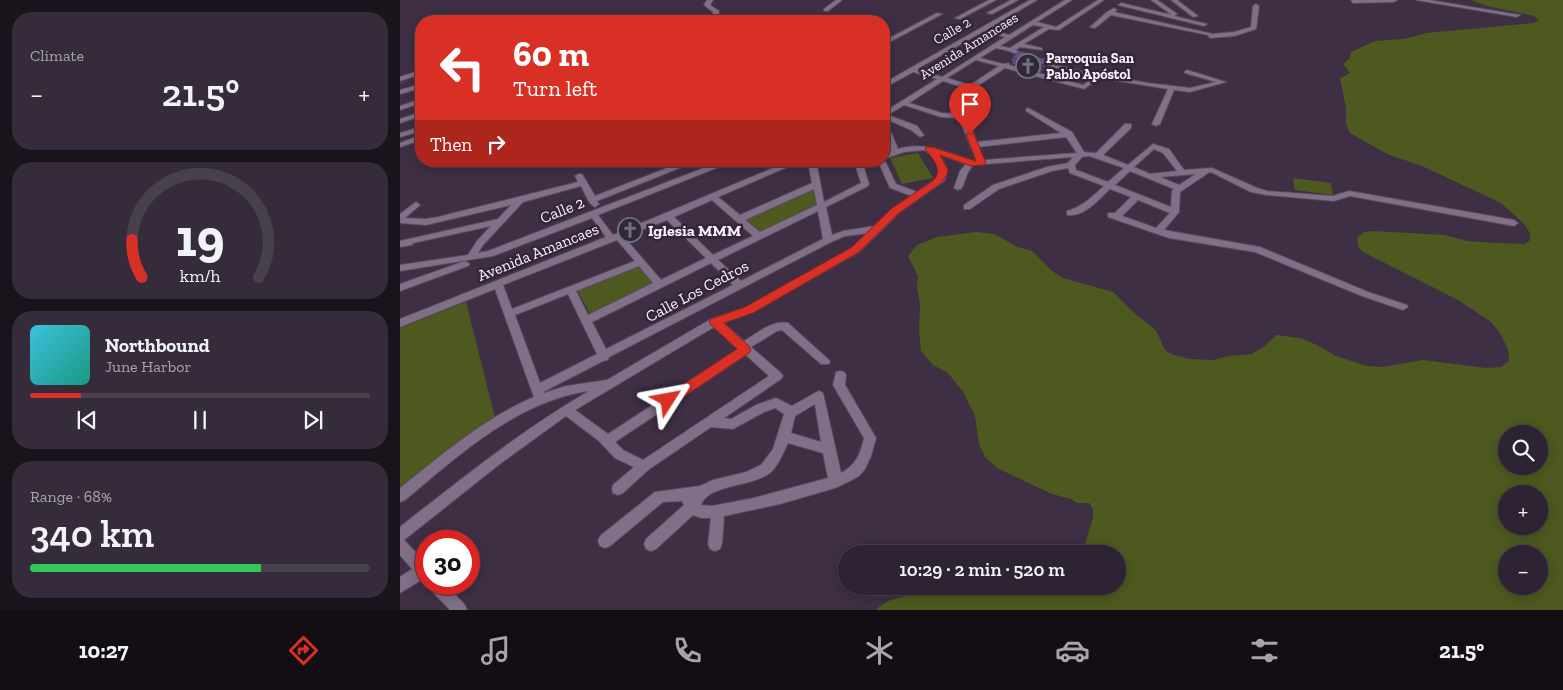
<!DOCTYPE html>
<html lang="en">
<head>
<meta charset="utf-8">
<style>
  :root { --surface:#2e2333; --page:#362b3b; --text:#f1f3f6; --muted:#a7a4ac; --line:#49404e; --accent:#d93025 }
  body { margin:0; font-family:"Zilla Slab",serif; background:var(--page); color:var(--text); height:100vh; display:flex; flex-direction:column; font-size:19px; white-space:nowrap }
  * { box-sizing:border-box; margin:0 }
  p { font-size:16px; color:var(--muted) }
  .icon { flex:none; width:28px; height:28px; fill:none; stroke:currentColor; stroke-width:2; stroke-linecap:round; stroke-linejoin:round }
  .map { position:relative; flex:1; overflow:hidden }
  .details { display:flex; flex-direction:column; gap:12px; padding:12px; background:#19131c; width:400px }
  .details>* { flex:none }
  .top-card { position:absolute; left:15px; top:15px; width:475px; height:152px; border-radius:20px; box-shadow:0 2px 12px #0003,0 0 0 1px var(--line); background:#d93025; color:#fff; overflow:hidden }
  .fabs { position:absolute; left:1098px; top:425px; display:grid; gap:10px }
  .fabs a { display:grid; place-items:center; width:50px; height:50px; border-radius:50%; background:var(--surface); box-shadow:0 2px 12px #0003,0 0 0 1px var(--line); font-size:25px }
  .speed { position:absolute; left:15px; top:530px; display:flex; gap:10px; font-size:25px; font-weight:700; text-align:center }
  .speed>* { display:grid; place-content:center; width:65px; height:65px; border-radius:50%; background:var(--surface); box-shadow:0 2px 12px #0003,0 0 0 1px var(--line); line-height:1 }
  .speed .limit { border:8px solid #d22; background:#fff; color:#111 }
  .pin { position:absolute; display:grid; place-items:center; width:42px; height:42px; color:#fff; margin:-51px -21px; border-radius:50% 50% 50% 0; rotate:-45deg; box-shadow:0 0 5px #0007 }
  .pin .icon { rotate:45deg }
  .me { position:absolute; width:55px; margin:-28px; rotate:56deg; stroke-linejoin:round; filter:drop-shadow(0 0 4px #0008) }
  .turn { display:flex; align-items:center; gap:18px; height:105px; padding:0 15px; font-size:22px }
  .turn .icon { width:65px; height:65px; stroke-width:2.5 }
  .turn b { display:block; font-size:35px; line-height:42px }
  .then { display:flex; align-items:center; height:48px; padding:0 15px; background:#0003; gap:10px; font-size:19px }
  .big { font-size:38px; font-weight:600; line-height:1.1 }
  .details .widget { flex:1; display:flex; flex-direction:column; justify-content:center; gap:8px; min-width:0; padding:0 18px; border-radius:20px; background:var(--page) }
  .details .dial { align-items:center; gap:0 }
  .dial svg { height:130px; overflow:visible; fill:none; stroke:var(--line); stroke-width:7; stroke-linecap:round; text-anchor:middle }
  .dial text { fill:var(--text); stroke:none }
  .song { display:flex; align-items:center; gap:15px }
  .cover { width:60px; height:60px; border-radius:8px; background:linear-gradient(135deg,hsl(190 70% 55%),hsl(170 70% 35%)) }
  .played { height:5px; border-radius:2px; background:linear-gradient(90deg,var(--accent) 15%,var(--line) 15%) }
  .keys { display:flex; justify-content:space-around; direction:ltr }
  .heat { display:flex; justify-content:space-between; align-items:center; font-size:28px; direction:ltr }
  .charge { height:8px; border-radius:4px; background:linear-gradient(90deg,#34c759 68%,var(--line) 0) }
  .trip { position:absolute; left:438px; top:545px; width:288px; height:50px; border-radius:25px; background:var(--surface); box-shadow:0 2px 12px #0003,0 0 0 1px var(--line); font-weight:600; line-height:50px; text-align:center }
  .menu { display:flex; height:80px; justify-content:space-around; align-items:center; background:#120e14; color:var(--muted) }
  .menu .icon { width:35px; height:35px }
  .menu .active { color:var(--accent) }
  .menu b { font-size:22px; color:var(--text) }
  main { display:flex; flex:1; min-height:0 }
  .map>svg:first-child { display:block }
  .green { fill:#4d591f; fill-rule:evenodd }
  .lines { fill:none; stroke-linecap:round; stroke-linejoin:round }
  .minor-casing { stroke:#584b5d; stroke-width:2 }
  .minor { fill:#816f87; fill-rule:evenodd }
  .wall { fill:#5d4472 }
  .shaded-wall { fill:#4c375c }
  .building { fill:#6c4f84; stroke:#4c375c }
  .route { fill:#d93025; stroke:#8d1f18 }
  .labels { text-anchor:middle; dominant-baseline:central; stroke-width:5; stroke-linejoin:round; paint-order:stroke }
  .far-street-label { font-size:14px; fill:#fbf1fe; stroke:#342539 }
  .far-poi-label { font-size:14px; font-weight:bold; fill:#fbf1fe; stroke:#342539; text-anchor:start }
  .street-label { font-size:16px; fill:#fbf1fe; stroke:#342539 }
  .poi-label { font-size:16px; font-weight:bold; fill:#fbf1fe; stroke:#342539; text-anchor:start }
</style>
</head>
<body>
<main>
<section class="details">
<div class="widget"><p>Climate</p>
<div class="heat"><a>−</a><b class="big">21.5°</b><a>+</a></div>
</div>
<div class="widget dial"><svg viewBox="0 0 100 80">
<path d="M14 69A42 42 0 1 1 86 69"/>
<path d="M14 69A42 42 0 0 1 8 46" stroke="#d93025"/>
<text x="50" y="56" font-size="32" font-weight="700">19</text>
<text x="50" y="72" font-size="11">km/h</text>
</svg></div>
<div class="widget">
<div class="song"><i class="cover"></i><div><b>Northbound</b><p>June Harbor</p></div></div>
<div class="played"></div>
<div class="keys"><svg class="icon" aria-label="previous" viewBox="0 0 24 24"><path d="M18 5L8 12l10 7zM5 5v14"/></svg><svg class="icon" aria-label="pause" viewBox="0 0 24 24"><path d="M8 5v14M16 5v14"/></svg><svg class="icon" aria-label="next" viewBox="0 0 24 24"><path d="M6 5l10 7-10 7zM19 5v14"/></svg></div>
</div>
<div class="widget"><p>Range · 68%</p><b class="big">340 km</b><div class="charge"></div></div>
</section>
<div class="map">
<svg width="1163" height="610" viewBox="0 0 1163 610">
  <rect width="100%" height="100%" fill="#3e2f44"/>
  <path class="green" d="M1071,0H1163V610H476C485,600 496,598 508,596C512,596 515,594 520,594C535,594 549,600 560,586H716V554H682L693,518V509L689,503H677L671,499L652,494L597,468L585,457L579,444L575,416L563,392L548,373L533,365L521,351L519,330L520,305L517,288L518,276L508,256L517,245L537,237L576,232L594,234L618,247L632,251L652,271L663,278L713,292L734,313L756,330L765,350L771,354L790,359L813,360L829,356L852,354L865,346L876,335L900,338L917,345L936,356L967,366L982,367L1023,360L1086,368L1101,367L1109,361L1108,349L1100,333L1091,322L1058,300L963,252L959,248L957,238L964,232L974,231L1045,235L1067,241L1097,243L1125,244L1130,240V233L1124,224L1101,203L1022,166L987,154L950,133L946,124V108L940,78L950,73L943,64L949,59L951,52L975,41L1004,39L1026,33L1133,23L1139,20L1134,16L1087,6ZM1106,434H1139V466H1106ZM1106,494H1139V526H1106ZM1106,554H1139V586H1106Z
    M518,153L533,178L502,184L490,158Z
    M893,178L931,183L933,195L895,190Z
    M414,188L419,205L362,233L344,219Z
    M239,265L254,284L190,314L177,290Z
    M66,302L95,418L0,491V328Z"/>
  <g class="lines">
    <defs>
      <path id="minor" d="M307,0H313L310,5L319,11L317,21H311L313,12L304,5Z
        M436,0H442L428,11H424V9Z
        M589,0H596L560,19L555,18Z
        M611,0H618L592,14L587,13Z
        M630,0H637L588,29L609,35L665,0H672L637,22L656,27L698,0H704L659,30L649,29L624,44L642,48V50L620,47L615,50L645,62L681,71L748,83L790,88L816,82L785,73L784,72L787,70L826,82L790,92L774,90L760,124L756,126L752,124L768,89L700,78L684,89L605,68L576,87L583,90L560,107L570,124L577,142L661,133L626,111V109L628,108L672,132L684,152L696,153L725,124H731V128L703,155L728,165L753,144L769,149L784,170L812,168L857,188L867,191L933,196L949,191L1114,220L1118,223L1114,226L950,196L934,201L867,195L851,192L811,172L808,173L780,192L779,212L764,230L860,247L968,292L1007,305L1008,307L1003,310L962,296L855,252L769,238L708,217V213H715L731,197L710,189C698,200 685,217 667,215V211C682,207 692,197 704,186L670,173L668,168L652,171L599,189L570,209H564V205L593,185L647,167L668,163L673,157L573,165L568,172L562,188L558,190L554,188L560,171L566,164L538,154C545,162 549,170 544,181L499,213L459,252L353,312L323,323L344,341C356,334 372,320 388,323L430,361L429,364H421L382,330L377,331L351,347L381,373L383,376L381,379L324,418L331,419L356,405L376,398L392,406L415,393L419,391L423,393L441,473C456,465 460,455 464,438L433,385L436,372L440,371L444,372L446,375L445,385L476,438L471,456L465,469L459,476L450,481L435,488L380,504L324,516L322,544L320,549L315,551L310,549L308,544L311,518H301L293,515L256,549L251,551L246,549L244,544L246,539L284,505L282,501L263,502L210,546L205,548L200,546L198,541L200,536L255,492L300,486L313,480L346,472L361,465L373,449L384,414L375,408L364,412L333,429L311,427L248,470L223,493L218,495L213,493L212,489L213,485L234,467L215,458L199,441L166,416L101,463L4,540L26,563V580L23,579L0,593V577L12,569L0,555V527C61,479 122,430 189,391C117,401 59,455 5,500L0,502V488C42,455 84,418 134,397L95,289L0,327V319L206,237L192,218L93,256L0,271V265L68,255L77,241L91,226L13,243L12,245L0,247V241L98,219L111,205L26,225L0,223V214L16,202L20,205L5,218L26,219L38,217L178,182L175,176L179,174H182L195,196L285,161H297L197,201L199,204L195,207C188,204 185,193 181,186L123,202L83,245L78,253L88,251L322,161H334L198,215L213,235L390,161H401L318,197L340,215L412,183L408,161H416L424,202L461,183L454,161H462L469,184L468,186L426,207L432,235L443,231L475,226L493,209L512,196L490,188L478,161H484V154L491,152L484,133V123L488,125L498,149C523,141 548,152 572,161L576,160L559,118L541,117L504,105L488,115L517,126L524,135L520,137L511,130L484,118V112L537,79L513,72L486,87L484,88V83ZM633,25L644,27L610,48L600,46ZM584,31L605,37L542,77L517,69ZM596,48L609,51L641,64L694,77L683,85L609,65V63L603,64L580,58ZM576,60L599,66L570,85L547,78ZM543,81L575,91L554,105L553,106L557,114L542,113L509,103ZM666,137L677,153L584,160L578,147ZM754,149L763,153L777,171L750,174L734,167ZM524,150C534,155 541,167 537,178L517,192L496,184L484,159L504,152ZM689,156L724,168L708,182L676,170L675,165L682,157ZM730,171L774,189L772,191L771,207L715,185ZM796,174L779,185L760,177ZM414,189L417,205L360,232L345,220ZM312,200L353,236L313,255L274,217ZM738,200L770,213L756,228L722,216ZM418,211L423,239L341,281L318,260ZM267,220L306,258L261,280L224,237ZM469,233L453,248L345,308L311,319L207,380L166,386L144,393L143,392L203,361L208,360L209,357L431,242L445,236ZM217,240L235,261L112,309L103,285ZM311,263L333,285L206,349L192,322ZM239,266L253,283L188,315L176,291ZM168,294L197,354L140,383L115,315ZM314,327L338,349L208,434L175,410ZM346,355L369,376L243,460L223,450L215,442ZM415,404L421,442L391,433L395,416ZM388,443L423,453L428,478L354,498L312,506L301,505C308,484 352,487 370,473C379,465 383,453 388,443Z
        M751,0H757L776,13L777,14L774,16L807,24L804,26L718,5L721,3L772,15Z
        M771,0H777L798,16L793,17Z
        M951,0H997L994,2L953,3Z
        M1016,0H1029L1120,15L1117,17Z
        M856,4L859,6L856,29L834,36L810,38L808,35L711,15L695,28L690,27L707,12L714,8L717,10L714,12L813,34L834,32L851,27L853,6Z
        M537,13L542,14L484,45V41Z
        M215,19L218,21H210L211,20Z
        M21,70V74L0,81V77Z
        M21,84V88L0,94V90Z
        M21,99V103L0,110V106Z
        M21,112V116L0,123V119Z
        M21,127V131L0,137V133Z
        M18,136H21V140L0,147V143Z
        M65,261L70,264L68,266L0,291V284Z
        M28,584H45L65,605L67,610H50L30,589Z"/>
    </defs>
    <use href="#minor" class="minor-casing"/>
    <use href="#minor" class="minor"/>
  </g>
  <path class="wall" d="M612,57L647,60V67L641,72L612,64Z"/>
  <path class="shaded-wall" d="M647,60V67L641,72L642,65Z
    M7,80L8,82L0,85V82Z"/>
  <path class="building" d="M620,51L647,60L642,65L612,57Z"/>
  <path class="route" d="M570,132L574,134L586,163L584,165L571,166L540,155L548,170L547,175L540,184L499,213L459,252L353,313L324,323L349,346L351,350L349,353L273,404L268,406L264,404L262,400L264,397L337,349L311,325L309,322L311,319L345,307L452,247L492,208L534,180C543,169 533,159 525,149L526,147H532L576,161L566,134Z"/>
  <defs>
    <symbol id="church-ring" viewBox="-11 -11 22 22"><circle r="9.5" fill="#342539" stroke="#6b7280" stroke-width="1.5"/><path d="M-1.2-6h2.4v3.5h3.3v2.4h-3.3V6h-2.4V-.1h-3.3v-2.4h3.3Z" fill="#6b7280"/></symbol>
  </defs>
  <g fill-rule="evenodd">
    <use href="#church-ring" x="614" y="52" width="28" height="28"/>
    <use href="#church-ring" x="216" y="216" width="28" height="28"/>
  </g>
  <g class="labels">
    <g class="far-street-label">
      <text transform="translate(552 31) rotate(-30)">Calle 2</text>
      <text transform="translate(569 46) rotate(-32)">Avenida Amancaes</text>
    </g>
    <g class="far-poi-label">
      <text x="646" y="58">Parroquia San<tspan x="646" dy="16">Pablo Apóstol</tspan></text>
    </g>
    <g class="street-label">
      <text transform="translate(162 210) rotate(-22)">Calle 2</text>
      <text transform="translate(138 252) rotate(-22)">Avenida Amancaes</text>
      <text transform="translate(297 291) rotate(-28)">Calle Los Cedros</text>
    </g>
    <g class="poi-label">
      <text x="248" y="230">Iglesia MMM</text>
    </g>
  </g>
</svg>
<div class="fabs">
<a><svg class="icon" aria-label="search" viewBox="0 0 24 24"><circle cx="10" cy="10" r="6"/><path d="M15 15l6 6"/></svg></a>
<a>+</a>
<a>−</a>
</div>
<div class="speed"><div class="limit">30</div></div>
<div class="pin" style="left:570px;top:134px;background:#d93025"><svg class="icon" aria-label="arrive" viewBox="0 0 24 24"><path d="M6 21V4h12l-3 4 3 4H6"/></svg></div>
<svg class="me" style="left:268px;top:400px" viewBox="-20 -20 40 40"><path d="M0-17L14 15 0 8-14 15z" fill="#d93025" stroke="#fff" stroke-width="4"/></svg>
<div class="trip">10:29 · 2 min · 520 m</div>
<div class="top-card">
<div class="turn"><svg class="icon" aria-label="left" viewBox="0 0 24 24"><path d="M17 20v-9H6M10 6l-5 5 5 5"/></svg><div><b>60 m</b>Turn left</div></div>
<div class="then">Then<svg class="icon" aria-label="right" viewBox="0 0 24 24"><path d="M7 20v-9h11M14 6l5 5-5 5"/></svg></div>
</div>
</div>
</main>
<nav class="menu">
<b>10:27</b>
<svg class="icon active" aria-label="directions" viewBox="0 0 24 24"><path d="M12 3l9 9-9 9-9-9zM9 14v-3h6M13 9l2 2-2 2"/></svg>
<svg class="icon" aria-label="music" viewBox="0 0 24 24"><path d="M9 18V5l10-2v13"/><circle cx="6" cy="18" r="3"/><circle cx="16" cy="16" r="3"/></svg>
<svg class="icon" aria-label="phone" viewBox="0 0 24 24"><path d="M5 4h4l2 5-3 2q2 4 5 5l2-3 5 2v4C11 20 4 13 5 4z"/></svg>
<svg class="icon" aria-label="climate" viewBox="0 0 24 24"><path d="M12 3v18M4 7l16 10M4 17L20 7"/></svg>
<svg class="icon" aria-label="car" viewBox="0 0 24 24"><path d="M5 17H2v-5l4-1 3-4h7l3 4 3 1v5h-3M9 17h6M6 11h13"/><circle cx="7" cy="17" r="2"/><circle cx="17" cy="17" r="2"/></svg>
<svg class="icon" aria-label="filters" viewBox="0 0 24 24"><path d="M4 7h16M4 17h16"/><circle cx="9" cy="7" r="2"/><circle cx="15" cy="17" r="2"/></svg>
<b>21.5°</b>
</nav>
</body>
</html>
